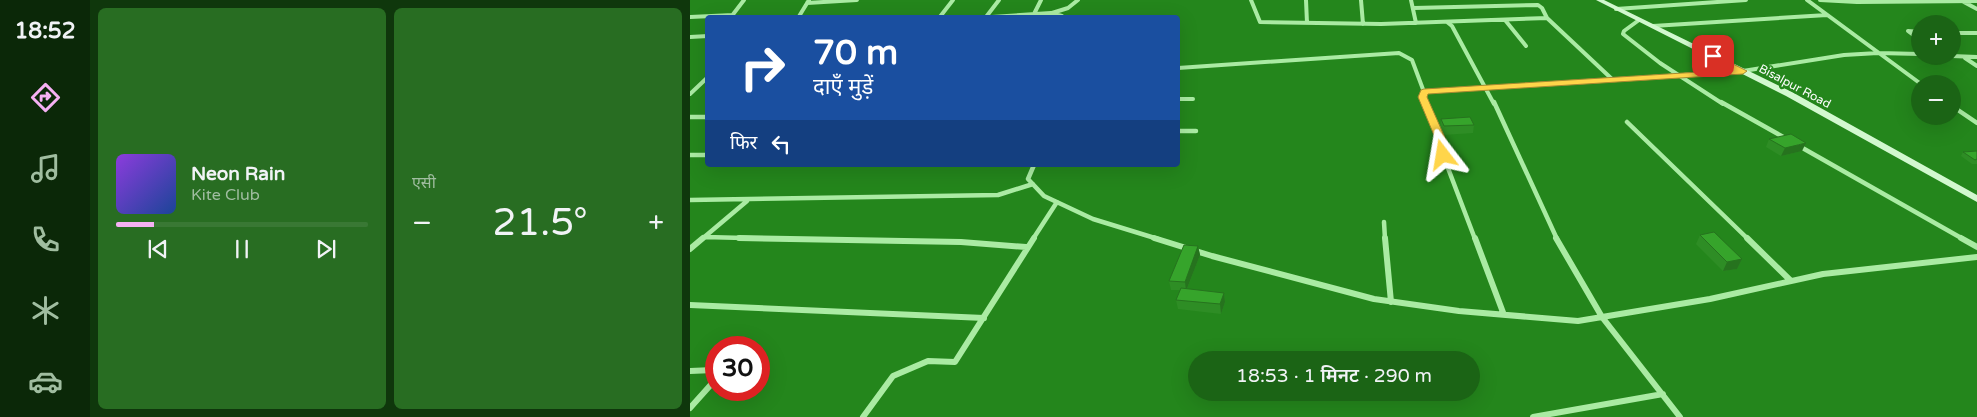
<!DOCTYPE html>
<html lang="hi">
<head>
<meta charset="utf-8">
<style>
  :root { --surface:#1b6415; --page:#286d22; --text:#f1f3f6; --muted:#a0bda0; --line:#397834; --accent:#f6b1f4 }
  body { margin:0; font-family:"Varela Round","Noto Sans Devanagari",sans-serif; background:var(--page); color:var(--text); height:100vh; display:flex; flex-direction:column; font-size:19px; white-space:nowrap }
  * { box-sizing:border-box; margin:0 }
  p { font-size:16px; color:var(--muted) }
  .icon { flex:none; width:28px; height:28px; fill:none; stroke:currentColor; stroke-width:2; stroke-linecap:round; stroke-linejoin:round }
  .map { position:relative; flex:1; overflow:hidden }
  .details { display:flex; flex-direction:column; gap:8px; padding:8px; background:#0f370c; width:600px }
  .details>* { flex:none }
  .top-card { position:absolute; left:15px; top:15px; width:475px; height:152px; border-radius:5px; box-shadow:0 5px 20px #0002; background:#1a4fa0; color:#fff; overflow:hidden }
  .controls { position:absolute; left:1221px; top:15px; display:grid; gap:10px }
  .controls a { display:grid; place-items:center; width:50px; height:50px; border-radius:50%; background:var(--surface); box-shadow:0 5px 20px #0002; font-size:25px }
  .speed { position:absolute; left:15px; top:336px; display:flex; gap:10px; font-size:25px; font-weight:700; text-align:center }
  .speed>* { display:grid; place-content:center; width:65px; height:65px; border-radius:50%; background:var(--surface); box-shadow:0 5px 20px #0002; line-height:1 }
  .speed .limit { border:8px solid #d22; background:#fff; color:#111 }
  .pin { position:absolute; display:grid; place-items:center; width:42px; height:42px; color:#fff; margin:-21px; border-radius:10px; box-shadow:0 2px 8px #0006 }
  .me { position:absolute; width:55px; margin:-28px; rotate:346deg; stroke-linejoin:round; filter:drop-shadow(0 0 4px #0008) }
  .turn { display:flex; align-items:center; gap:18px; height:105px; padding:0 25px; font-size:22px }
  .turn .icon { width:65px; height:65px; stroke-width:2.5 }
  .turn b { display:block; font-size:35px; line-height:42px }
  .then { display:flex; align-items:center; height:48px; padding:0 25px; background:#0003; gap:10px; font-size:19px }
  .big { font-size:38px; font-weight:600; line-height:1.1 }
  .details .widget { flex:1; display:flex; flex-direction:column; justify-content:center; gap:8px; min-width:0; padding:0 18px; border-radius:8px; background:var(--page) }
  .song { display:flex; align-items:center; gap:15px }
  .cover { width:60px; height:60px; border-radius:8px; background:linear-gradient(135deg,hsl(270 70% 55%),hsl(220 70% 35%)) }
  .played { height:5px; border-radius:2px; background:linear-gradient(90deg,var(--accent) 15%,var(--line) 15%) }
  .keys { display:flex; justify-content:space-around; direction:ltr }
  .heat { display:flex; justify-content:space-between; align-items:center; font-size:28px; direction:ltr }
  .details .tiles { flex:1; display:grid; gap:8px; grid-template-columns:repeat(2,1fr) }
  .trip { position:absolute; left:498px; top:351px; width:292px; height:50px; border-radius:25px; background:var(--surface); box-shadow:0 5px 20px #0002; font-weight:600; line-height:50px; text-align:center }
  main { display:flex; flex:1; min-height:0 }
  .dock { display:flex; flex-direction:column; width:90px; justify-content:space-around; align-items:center; background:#0b2808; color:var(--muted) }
  .dock .icon { width:35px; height:35px }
  .dock .current { color:var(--accent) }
  .dock b { font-size:22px; color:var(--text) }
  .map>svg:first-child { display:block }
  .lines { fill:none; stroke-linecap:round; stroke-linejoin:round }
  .minor-far2 { stroke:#aaeba3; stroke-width:4 }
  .minor-far1 { stroke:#aaeba3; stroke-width:4.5 }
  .minor { stroke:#aaeba3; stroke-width:6 }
  .secondary { fill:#d2f8cf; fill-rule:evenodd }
  .wall { fill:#2e8d25 }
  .shaded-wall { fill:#26731e }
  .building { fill:#36a42b; stroke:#26731e }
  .route { fill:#ffd54a; stroke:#a68a30 }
  .labels { text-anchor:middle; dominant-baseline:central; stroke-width:5; stroke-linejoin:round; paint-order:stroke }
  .far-street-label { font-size:12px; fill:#fff; stroke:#24861c }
</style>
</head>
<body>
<main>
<nav class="dock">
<b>18:52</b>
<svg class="icon current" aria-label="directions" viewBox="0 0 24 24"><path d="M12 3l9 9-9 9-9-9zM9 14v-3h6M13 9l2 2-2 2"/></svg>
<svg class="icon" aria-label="music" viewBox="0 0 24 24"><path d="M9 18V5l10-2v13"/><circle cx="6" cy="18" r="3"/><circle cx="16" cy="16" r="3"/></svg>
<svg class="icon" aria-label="phone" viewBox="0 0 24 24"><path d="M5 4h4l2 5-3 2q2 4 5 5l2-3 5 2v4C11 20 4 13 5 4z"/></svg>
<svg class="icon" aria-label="climate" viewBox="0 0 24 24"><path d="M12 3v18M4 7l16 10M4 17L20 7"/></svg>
<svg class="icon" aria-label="car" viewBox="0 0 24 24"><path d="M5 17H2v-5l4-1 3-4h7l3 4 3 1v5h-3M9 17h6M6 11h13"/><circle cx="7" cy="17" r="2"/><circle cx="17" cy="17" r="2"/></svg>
</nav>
<section class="details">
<div class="tiles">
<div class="widget">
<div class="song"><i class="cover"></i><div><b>Neon Rain</b><p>Kite Club</p></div></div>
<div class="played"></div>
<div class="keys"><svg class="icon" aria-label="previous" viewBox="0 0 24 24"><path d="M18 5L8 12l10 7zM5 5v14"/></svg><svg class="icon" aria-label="pause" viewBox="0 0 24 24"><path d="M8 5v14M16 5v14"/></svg><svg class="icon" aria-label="next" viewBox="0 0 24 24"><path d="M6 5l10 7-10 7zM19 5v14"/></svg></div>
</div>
<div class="widget"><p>एसी</p>
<div class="heat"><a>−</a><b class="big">21.5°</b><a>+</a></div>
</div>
</div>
</section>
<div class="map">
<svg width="1287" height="417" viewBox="0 0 1287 417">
  <rect width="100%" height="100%" fill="#24861c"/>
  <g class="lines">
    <path class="minor-far2" d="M561,0L570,22L691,24L857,18
      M616,0L617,23
      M671,0L673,24
      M721,0L726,23
      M1117,0L1231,84
      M1130,0L1167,2L1287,1
      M1272,1L1287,9
      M117,3L167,0
      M724,8L848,5L852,8L857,18L923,80
      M926,9L1056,0
      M362,13L378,8L388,0
      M344,14L351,0
      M0,17L43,15
      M41,17L54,0
      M296,17L309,0
      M108,18L119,0
      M249,18L263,0
      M287,18L361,13L372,16L371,18
      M815,20L836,46
      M949,20L934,31L933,34L970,63L1033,104
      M757,22L762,26L804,104
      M963,26L1137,15
      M1230,32L1218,31L1230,40
      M1262,33H1287
      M0,37L18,36
      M1262,56L1287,57
      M1275,58L1287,66
      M488,68L709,53L722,60L734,92L732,97L735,104
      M734,92L1053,71L1154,55L1188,53L1230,54
      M0,94L18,77
      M488,99H503"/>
    <path class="minor-far1" d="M734,102L751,141L753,155L785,239
      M804,102L867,239
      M1031,102L1095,138
      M1262,106L1287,123
      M0,117H18
      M937,122L1058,239
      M488,131H506
      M1109,146L1273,239
      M0,155H18
      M344,165L338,179L354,196L403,219L468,239
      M0,200L308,195L343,184
      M694,222L695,239
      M15,237L99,239
      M12,239L57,201
      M343,239L367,202"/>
    <path class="minor" d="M49,238L271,242L336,247
      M464,238L522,256L684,299L769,311L888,321L1020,299L1133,274L1287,257
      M695,238L701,302
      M785,238L814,315
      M866,238L912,317L990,417
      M1057,238L1101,281
      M1271,238L1287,247
      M0,249L13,238
      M0,305L294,318
      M0,371L24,370L26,372
      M0,408L26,379
      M173,417L203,376L238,361L265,362L344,238
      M843,417L973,394"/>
    <path class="secondary" d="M906,0H914L1102,92L1287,195V202L1096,96Z"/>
  </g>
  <path class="wall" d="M751,119L784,125L783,133L753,135L750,127Z
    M1079,139L1112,151L1091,156L1076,147Z
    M1287,151V164H1282L1271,156L1273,152Z
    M1010,235L1052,259L1047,269L1033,271L1006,244Z
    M508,246L510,255L497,289L534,293L535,302L531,314L488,309L486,300L490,290H481L479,281Z"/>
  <path class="shaded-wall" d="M1116,143L1112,151L1091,156L1095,148Z
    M508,246L510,255L496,291L495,282Z
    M1052,259L1047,269L1033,271L1037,262Z
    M534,293L535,302L531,314L530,304Z"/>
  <path class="building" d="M780,117L784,125L754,126L751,119Z
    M1101,134L1116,143L1095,148L1079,139Z
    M1287,151V159L1285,160L1273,152Z
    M1024,232L1052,259L1037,262L1010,235Z
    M494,245L508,246L495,282L479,281Z
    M491,288L534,293L530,304L486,300Z"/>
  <path class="route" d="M1020,55H1025L1057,71L1053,74L738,94L737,97L756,140L758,155L753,158L748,155L746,140L728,97L731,90L734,89L1042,70L1020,58Z"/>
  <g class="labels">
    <g class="far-street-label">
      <text transform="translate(1105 86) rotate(28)">Bisalpur Road</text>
    </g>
  </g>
</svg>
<div class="controls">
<a>+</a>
<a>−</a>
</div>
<div class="speed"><div class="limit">30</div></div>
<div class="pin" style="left:1023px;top:56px;background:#d93025"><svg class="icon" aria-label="arrive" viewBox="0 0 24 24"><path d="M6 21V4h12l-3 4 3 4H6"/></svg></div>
<svg class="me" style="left:753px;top:155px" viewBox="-20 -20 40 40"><path d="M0-17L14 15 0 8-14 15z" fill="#ffd54a" stroke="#fff" stroke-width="4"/></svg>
<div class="trip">18:53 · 1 मिनट · 290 m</div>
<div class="top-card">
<div class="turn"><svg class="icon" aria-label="right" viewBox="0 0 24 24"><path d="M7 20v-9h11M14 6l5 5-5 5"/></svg><div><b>70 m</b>दाएँ मुड़ें</div></div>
<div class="then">फिर<svg class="icon" aria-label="left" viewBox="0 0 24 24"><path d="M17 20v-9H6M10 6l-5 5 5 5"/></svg></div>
</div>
</div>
</main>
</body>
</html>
